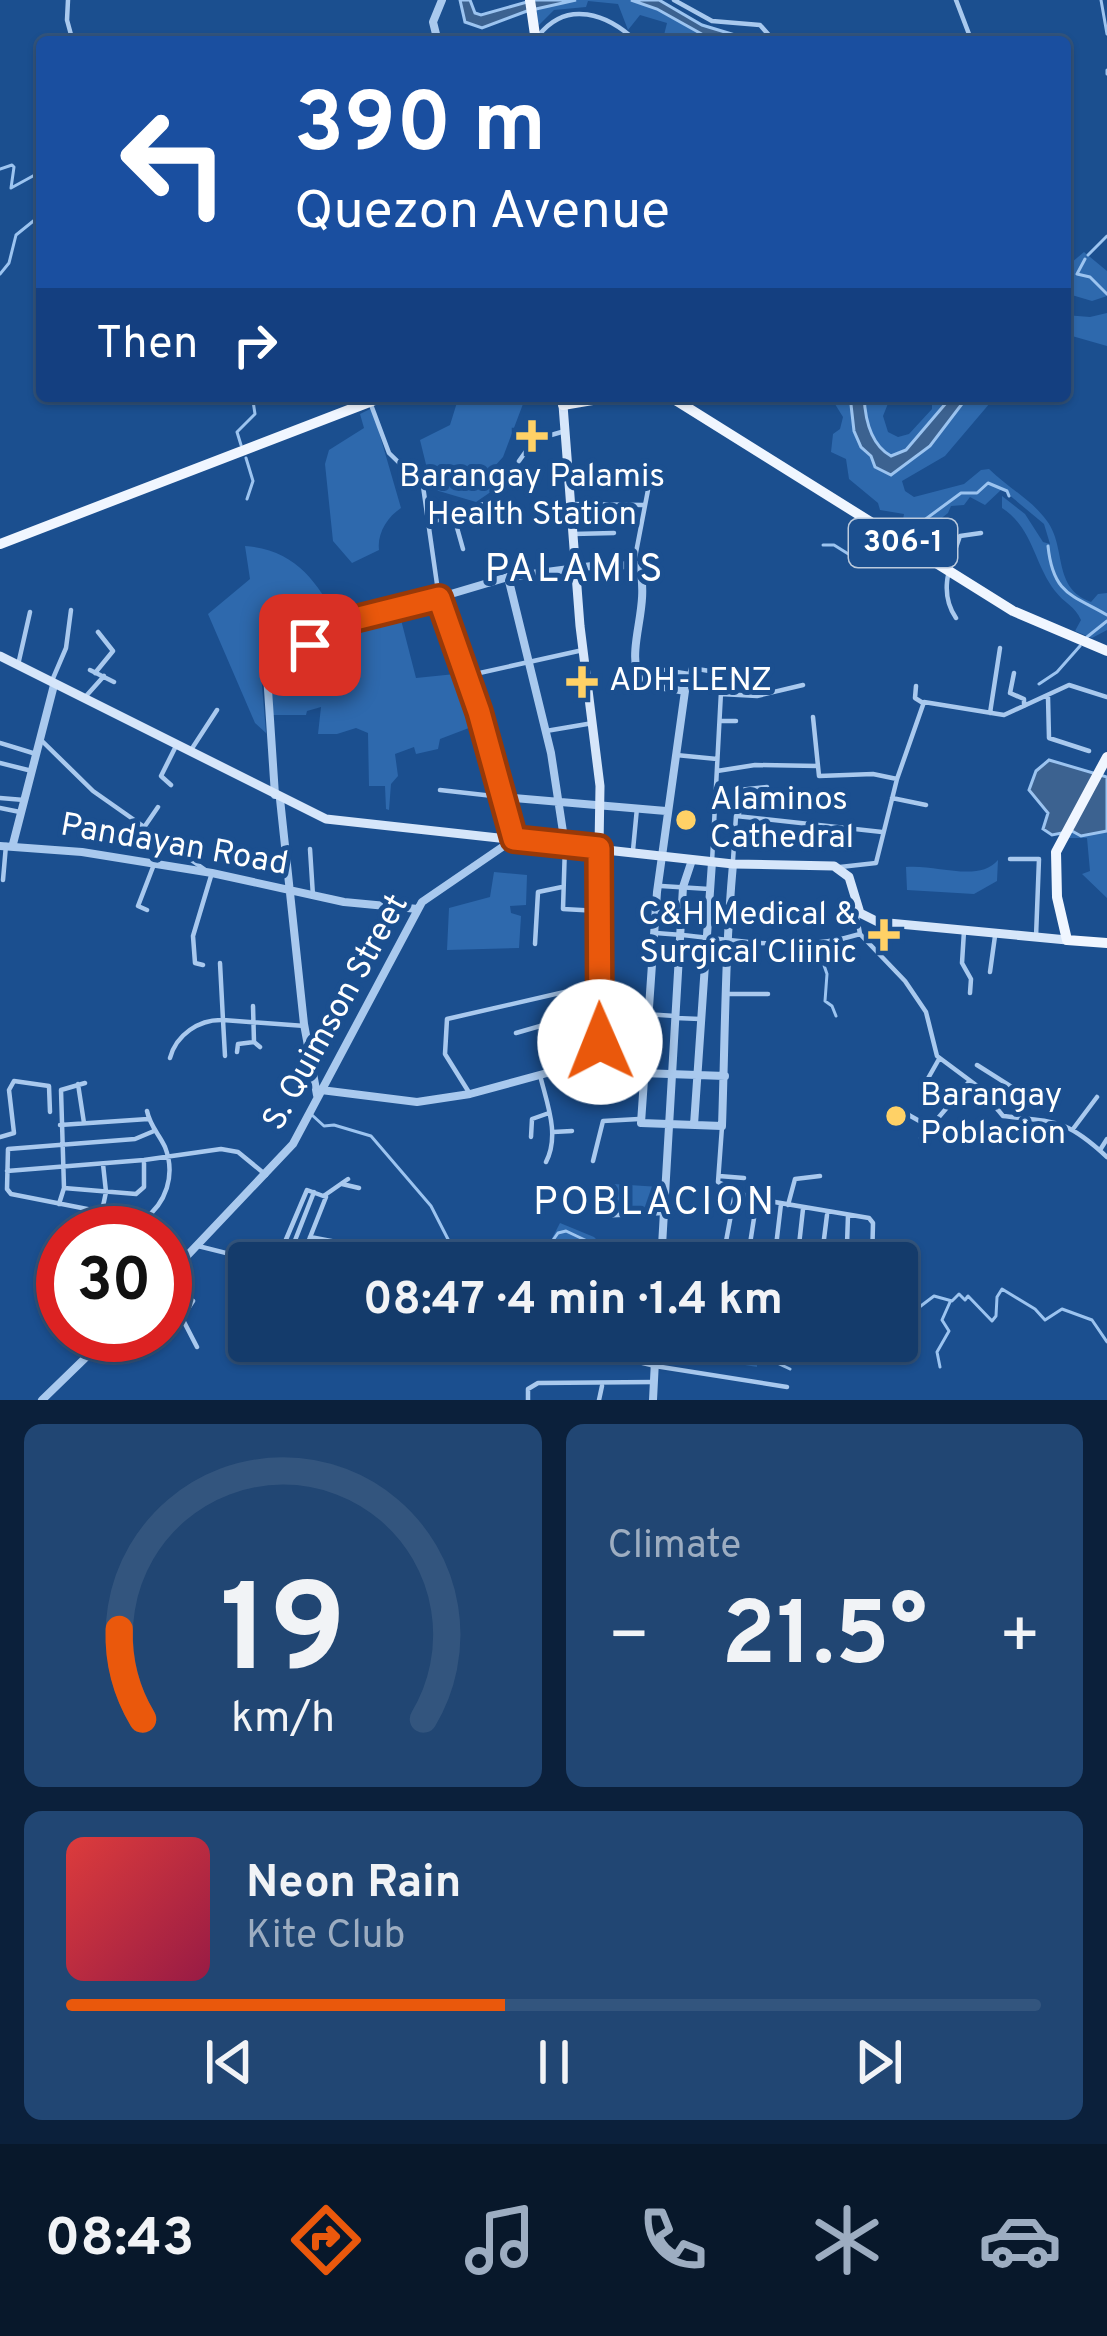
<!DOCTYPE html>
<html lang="en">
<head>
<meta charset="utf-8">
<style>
  :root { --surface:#143b6b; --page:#214673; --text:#f1f3f6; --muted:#9dadc1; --line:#33557e; --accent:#ea580c }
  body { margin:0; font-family:Overpass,sans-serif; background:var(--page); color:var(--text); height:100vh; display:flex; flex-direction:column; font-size:45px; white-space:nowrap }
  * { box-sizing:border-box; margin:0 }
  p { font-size:39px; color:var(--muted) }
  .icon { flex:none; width:66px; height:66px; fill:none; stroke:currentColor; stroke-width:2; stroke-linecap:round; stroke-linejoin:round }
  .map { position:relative; height:1400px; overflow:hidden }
  .details { display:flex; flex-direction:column; gap:24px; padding:24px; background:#0b203b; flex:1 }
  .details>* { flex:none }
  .banner { position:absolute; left:36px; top:36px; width:1035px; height:366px; border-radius:12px; box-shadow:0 3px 9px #0004,0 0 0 3px var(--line); background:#1a4fa0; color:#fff; overflow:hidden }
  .speed { position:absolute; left:36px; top:1206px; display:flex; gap:24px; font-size:60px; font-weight:700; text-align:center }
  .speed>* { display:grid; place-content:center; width:156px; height:156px; border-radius:50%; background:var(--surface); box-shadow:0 3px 9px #0004,0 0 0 3px var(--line); line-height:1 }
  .speed .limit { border:18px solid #d22; background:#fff; color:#111 }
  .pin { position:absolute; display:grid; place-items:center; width:102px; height:102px; color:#fff; margin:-51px; border-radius:24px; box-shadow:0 6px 18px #0006 }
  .me { position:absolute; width:132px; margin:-66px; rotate:359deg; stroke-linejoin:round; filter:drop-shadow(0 0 9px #0008) }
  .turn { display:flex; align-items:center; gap:42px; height:252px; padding:0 60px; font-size:54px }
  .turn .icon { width:156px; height:156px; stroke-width:2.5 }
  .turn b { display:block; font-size:84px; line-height:102px }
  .then { display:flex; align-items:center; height:114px; padding:0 60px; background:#0003; gap:24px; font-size:45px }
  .big { font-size:90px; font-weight:700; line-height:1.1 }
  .details .card { flex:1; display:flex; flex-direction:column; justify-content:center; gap:18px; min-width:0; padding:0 42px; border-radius:18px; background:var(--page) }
  .details .dial { align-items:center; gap:0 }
  .dial svg { height:312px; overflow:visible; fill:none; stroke:var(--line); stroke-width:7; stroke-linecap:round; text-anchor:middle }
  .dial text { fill:var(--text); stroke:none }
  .song { display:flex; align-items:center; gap:36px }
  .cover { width:144px; height:144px; border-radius:18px; background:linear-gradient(135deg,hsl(0 70% 55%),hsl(340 70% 35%)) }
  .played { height:12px; border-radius:6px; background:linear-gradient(90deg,var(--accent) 45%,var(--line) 45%) }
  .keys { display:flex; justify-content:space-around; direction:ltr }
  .heat { display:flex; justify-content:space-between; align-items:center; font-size:66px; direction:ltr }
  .details .tiles { flex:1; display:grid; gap:24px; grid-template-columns:1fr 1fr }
  .card:last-child { grid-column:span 2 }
  .trip { position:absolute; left:228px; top:1242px; width:690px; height:120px; border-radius:12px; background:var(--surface); box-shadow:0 3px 9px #0004,0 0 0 3px var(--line); font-weight:700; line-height:120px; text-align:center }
  .tabs { display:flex; height:192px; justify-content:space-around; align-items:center; background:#08182b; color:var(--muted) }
  .tabs .icon { width:84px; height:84px }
  .tabs .selected { color:var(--accent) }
  .tabs b { font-size:54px; color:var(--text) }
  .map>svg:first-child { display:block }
  .green { fill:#2e69ad }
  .water { fill:#3c6290; stroke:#9cc4f0; stroke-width:3 }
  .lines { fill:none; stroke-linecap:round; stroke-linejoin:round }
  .stream { stroke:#9cc4f0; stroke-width:3 }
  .minor { stroke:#a9c9ee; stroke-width:4.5 }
  .tertiary { stroke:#a9c9ee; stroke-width:8 }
  .secondary { stroke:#d6e6fa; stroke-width:9 }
  .primary { stroke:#f0f6ff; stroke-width:10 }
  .route-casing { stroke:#983908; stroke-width:30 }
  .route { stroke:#ea580c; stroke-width:21 }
  .poi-dot { fill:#ffd166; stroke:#1b4f8f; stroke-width:4.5 }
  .labels { text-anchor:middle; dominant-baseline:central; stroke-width:10; stroke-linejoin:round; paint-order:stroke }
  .shield { fill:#1b4f8f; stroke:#bbcadd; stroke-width:3 }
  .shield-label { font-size:30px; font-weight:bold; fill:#fff }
  .poi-label { font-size:33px; fill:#fff; stroke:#1b4f8f; text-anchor:start }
  .street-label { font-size:33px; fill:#fff; stroke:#1b4f8f }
  .quarter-label { font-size:39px; letter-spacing:3px; fill:#fff; stroke:#1b4f8f }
</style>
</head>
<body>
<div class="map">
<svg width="1107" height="1400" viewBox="0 0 1107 1400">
  <rect width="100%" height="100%" fill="#1b4f8f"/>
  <path class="green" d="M576,0H631L657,9L716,42L663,39L667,23L640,15L628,30L618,4L588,1L586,7L554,10L536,28L534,10Z
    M1084,252L1107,271V296L1092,301L1065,293V268Z
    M1107,313V346L1065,334V315L1090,317Z
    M459,396H526L503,457L494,467L495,489L476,502L432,489L420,440L450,425Z
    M830,396H850C860,442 853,441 893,473L930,446L968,396H990V403L945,456L902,481L905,491L914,497L964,484L981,470L989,469C1007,487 1031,499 1047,521C1067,548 1052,588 1091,602L1098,594L1107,593V630L1092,638L1075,631L1081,620C1075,606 1064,603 1055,591C1034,564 1033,528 1002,508V496L1025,514L1043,542L1050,544L1044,524L1002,489L985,505L970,497L964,505L951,506L948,513L914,540L902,525L904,514L880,510L878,503L849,479L846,459L831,452L833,434L840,429L843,417Z
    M864,396H891L883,416L888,432L898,437L909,434L932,409V398L952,396L906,450L890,456C871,444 865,419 864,396Z
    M372,408L401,508C387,517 377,534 379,550L352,563L333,541L325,464L329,450L364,428L360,414Z
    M245,546C295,550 316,580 338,621L307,645L259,650L266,733L255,723L208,614L250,579Z
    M399,612L416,678L465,673L482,723L440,739L438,749L416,754L414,747L395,754L398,776L391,784L389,810L386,809L385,786H369L368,733L356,728L337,734H318L321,707L307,711L306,715H273L271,675L306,673V668L329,653L330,627Z
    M1072,830L1081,836L1107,831V898L1082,874L1090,871L1087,838H1068Z
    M998,860L997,881L974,894L907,890L906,867C936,864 979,883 998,860Z
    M494,872L527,875L526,905L510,906L511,913L521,916L519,948L447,950L449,908L490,897Z
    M598,1183L660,1187L659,1211L594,1215Z
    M560,1223L594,1237L607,1250L605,1255L610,1263H569L545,1252Z
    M702,1341H756L757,1367L733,1363L730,1357L723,1356L717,1361L701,1359Z"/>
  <path class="water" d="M460,0H470L475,13L481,15L534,0H576L527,11L482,28L465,22Z
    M631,0H659L702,25L758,42H716L657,9Z
    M850,396H864C865,418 871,445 891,456L906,450L952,396H968L930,446L891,475L875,467L871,456L861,447L854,431Z
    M1049,760L1107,777V831L1081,836L1072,831L1052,835L1043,829L1048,813L1029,790L1036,771Z"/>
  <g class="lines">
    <path class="stream" d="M1101,0L1107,34
      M1107,70V74
      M0,169L12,165L14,167L11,188L42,171
      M42,184L36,202L42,206
      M1088,255L1107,236
      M1085,259L1077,274L1090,277L1107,294
      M0,274L9,263L16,235L42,214
      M241,445L237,432L255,414L253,401L256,396
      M246,458L253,481L247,499
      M904,535L961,493H977L988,483L1007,491L1009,496
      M823,545H834L850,555L896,546
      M1048,546C1053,595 1073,595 1107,615
      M1087,637L1107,621
      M1039,684L1057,672L1080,646
      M817,945L827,974L825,1001L832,1006L836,1016
      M295,1070L302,1083L314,1087
      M312,1115L324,1126L334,1125L371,1136L431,1206L453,1249L546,1250L558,1233L566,1231L585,1240L591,1259L598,1263
      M548,1251L572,1263
      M608,1263H616
      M897,1324L934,1296L952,1301L959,1294L965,1300L968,1296L992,1321L996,1316L997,1297L1002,1289L1035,1309L1045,1320L1062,1309L1092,1320L1107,1342
      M742,1341L758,1354L790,1369
      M940,1367L937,1352L949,1331L942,1320L950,1302"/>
    <path class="minor" d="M68,0L67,20L73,42
      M674,0L712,21L760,25L775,42
      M956,0L972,42
      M539,35C567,0 607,13 637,42
      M370,402L389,453L423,486L439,598L479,712L502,797L440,790
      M519,461L534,440L565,431
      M568,470L614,469
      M571,504L643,505
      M454,517L463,549
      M430,523L492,501
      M573,534L614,533
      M634,563L648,490
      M956,618C938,592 950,565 960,536L981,533
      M18,665L30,612
      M90,670L114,682
      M664,670L689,674
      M95,673L113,651L98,632
      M1014,673L1010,693L1024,699V706
      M466,676L583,650
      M51,683L66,648L71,610
      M916,686L915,698L923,703
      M685,691L691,668L722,673L712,862
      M721,694L757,696L803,685
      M87,695L104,676
      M1048,697L1049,738L1089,751
      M990,713L1000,648
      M813,717L818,766
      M720,721H736
      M546,731L593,723
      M40,739L93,791L204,869
      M0,743L36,754
      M191,750L217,710
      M676,755L717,759
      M0,763L32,771
      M717,771L755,765L818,766L819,776L873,774L897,779
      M171,785L161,776L176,746
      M0,798L24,800
      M892,798L926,805
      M0,808L20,812
      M739,816V790L767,787
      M145,826L158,807
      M565,845L563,909L599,911
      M310,849L313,896
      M633,850L637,808
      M1010,859H1039L1036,937
      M733,860L736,816L882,832
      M840,867L876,863L897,779L924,702L1004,715L1069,685L1107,697
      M3,880L6,845
      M661,886L709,889
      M147,910L138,906L153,867
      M856,912L860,934L905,981L926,1012L937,1056L980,1088L1003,1116C1056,1122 1066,1119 1107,1157
      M964,931L962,963L971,979L970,993
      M654,933C724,936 791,956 860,934
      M535,944L538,892L562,887
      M203,965L195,963L193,936L211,876
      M990,972L995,936
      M726,994H768
      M253,1006L254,1042L260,1047
      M599,1011L675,1016
      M676,1018L700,1019
      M516,1033L599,1009
      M237,1052L238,1044L254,1042
      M225,1056L223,1020L305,1026
      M170,1058C176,1035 199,1019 223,1020L220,963
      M977,1065L1026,1096
      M599,1070V853
      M540,1075C547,1104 560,1135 546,1162
      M78,1084L84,1123
      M922,1089L939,1059
      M470,1094L445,1054L447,1019L599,984
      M998,1110L1011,1090
      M147,1111C150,1126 159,1134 165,1147C176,1175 166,1204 143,1220L11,1194L7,1189L8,1149L135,1139L154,1131
      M907,1114L930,1127
      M60,1125L148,1119
      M722,1127L718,1182L751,1198L869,1218L873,1223L872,1263
      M1073,1129L1097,1097
      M553,1132L572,1131
      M0,1137L14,1133L9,1090L14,1081L49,1086L50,1112
      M531,1137L532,1119L549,1113
      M921,1138L968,1083
      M1100,1150L1107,1139
      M593,1161L603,1121L639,1119
      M7,1171L144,1160L221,1149L238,1152L266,1175
      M719,1176L744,1178
      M342,1184L359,1188
      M64,1188L136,1194L144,1187V1163
      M325,1195L348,1179
      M59,1204L64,1188L61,1090L85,1083
      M788,1205L795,1179L820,1176
      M102,1211L106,1192L103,1164
      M595,1216L663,1213
      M310,1237L368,1248L389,1257H403L433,1246
      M283,1245L363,1263
      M847,1245L848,1215
      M198,1246L266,1263
      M292,1248L314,1192
      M276,1263L307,1190L326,1197L305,1250
      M722,1263L735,1193
      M747,1263L757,1199
      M774,1263L781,1204
      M797,1263L803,1209
      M821,1263L827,1215
      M897,1266L906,1267
      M165,1283L193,1301L182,1318L197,1347
      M598,1352L655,1366L787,1387
      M528,1400V1389L538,1383L654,1382
      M599,1400L602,1386"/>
    <path class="tertiary" d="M438,42L433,22L442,0
      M508,577L551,753L565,845
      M266,659L272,651L305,649L335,624L397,610L508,577L592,566L639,565C650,606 629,639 637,674L648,684L685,691L657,892L641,1123L722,1126C725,1039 725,952 733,864
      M266,659L275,795
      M280,799L304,1024L317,1095
      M13,844L54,685
      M0,846L82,852L212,873L344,902L418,909
      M321,1090L417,1102L470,1094L558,1070L725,1076
      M694,1125L712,862
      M661,1263L683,887L692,860
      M165,1279L293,1144L422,902L514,839L502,797L666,811
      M42,1400L109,1335
      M653,1400L656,1341"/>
    <path class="secondary" d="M563,405L580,626L600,786L599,847
      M0,656L326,819L733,864L834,866L849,877L860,913L878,922L1067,940"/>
    <path class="primary" d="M530,0L536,42
      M562,396L563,405L616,396
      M669,396L1013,611L1107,651
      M0,544L385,396
      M1107,757L1056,852L1057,897L1067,940L1107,943"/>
  </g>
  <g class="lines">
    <defs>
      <path id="route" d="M310,645L335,624L439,598L479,712L514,839L599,848L600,1042"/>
    </defs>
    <use href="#route" class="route-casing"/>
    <use href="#route" class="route"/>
  </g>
  <g class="poi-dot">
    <path d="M526 418h12v12h12v12h-12v12h-12v-12h-12v-12h12z"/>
    <path d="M576 664h12v12h12v12h-12v12h-12v-12h-12v-12h12z"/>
    <circle cx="686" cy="820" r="12"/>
    <path d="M878 917h12v12h12v12h-12v12h-12v-12h-12v-12h12z"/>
    <circle cx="896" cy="1116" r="12"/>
  </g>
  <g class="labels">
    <rect class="shield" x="849" y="519" width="108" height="48" rx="9"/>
    <g class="shield-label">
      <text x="903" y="543">306-1</text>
    </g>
    <g class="poi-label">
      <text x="532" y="478" text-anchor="middle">Barangay Palamis<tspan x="532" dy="38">Health Station</tspan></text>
      <text x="609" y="682">ADH-LENZ</text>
      <text x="710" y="801">Alaminos<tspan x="710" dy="38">Cathedral</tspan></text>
      <text x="857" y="916" text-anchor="end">C&amp;H Medical &amp;<tspan x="857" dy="38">Surgical Cliinic</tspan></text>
      <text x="920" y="1097">Barangay<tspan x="920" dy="38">Poblacion</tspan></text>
    </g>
    <g class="street-label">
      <text transform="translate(174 846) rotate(10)">Pandayan Road</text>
      <text transform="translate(337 1013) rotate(-61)">S. Quimson Street</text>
    </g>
    <g class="quarter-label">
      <text x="575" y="571">PALAMIS</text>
      <text x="655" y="1204">POBLACION</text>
    </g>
  </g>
</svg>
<div class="speed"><div class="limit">30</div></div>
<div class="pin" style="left:310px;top:645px;background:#d93025"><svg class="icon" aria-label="arrive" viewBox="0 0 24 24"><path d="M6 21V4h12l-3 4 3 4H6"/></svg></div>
<svg class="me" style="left:600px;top:1042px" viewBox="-20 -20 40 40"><circle r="19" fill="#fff"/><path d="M0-13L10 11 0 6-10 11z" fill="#ea580c"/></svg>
<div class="trip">08:47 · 4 min · 1.4 km</div>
<div class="banner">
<div class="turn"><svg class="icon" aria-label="left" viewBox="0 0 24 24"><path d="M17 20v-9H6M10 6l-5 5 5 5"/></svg><div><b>390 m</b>Quezon Avenue</div></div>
<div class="then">Then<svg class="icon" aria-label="right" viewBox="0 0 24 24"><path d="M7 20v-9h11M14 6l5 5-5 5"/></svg></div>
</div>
</div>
<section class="details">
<div class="tiles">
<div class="card dial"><svg viewBox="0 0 100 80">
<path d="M14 69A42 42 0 1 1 86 69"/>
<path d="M14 69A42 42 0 0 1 8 46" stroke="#ea580c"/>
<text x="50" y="56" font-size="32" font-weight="700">19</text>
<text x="50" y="72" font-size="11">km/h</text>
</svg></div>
<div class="card"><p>Climate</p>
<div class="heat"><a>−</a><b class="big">21.5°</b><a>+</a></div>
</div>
<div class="card">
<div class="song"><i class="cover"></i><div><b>Neon Rain</b><p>Kite Club</p></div></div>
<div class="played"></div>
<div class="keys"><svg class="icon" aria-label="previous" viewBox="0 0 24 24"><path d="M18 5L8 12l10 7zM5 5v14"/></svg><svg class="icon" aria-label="pause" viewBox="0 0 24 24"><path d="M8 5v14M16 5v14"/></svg><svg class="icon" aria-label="next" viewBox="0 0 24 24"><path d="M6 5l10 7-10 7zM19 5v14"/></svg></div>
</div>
</div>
</section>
<nav class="tabs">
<b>08:43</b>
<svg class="icon selected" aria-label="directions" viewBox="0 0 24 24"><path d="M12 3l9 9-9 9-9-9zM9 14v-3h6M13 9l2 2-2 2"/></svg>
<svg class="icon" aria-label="music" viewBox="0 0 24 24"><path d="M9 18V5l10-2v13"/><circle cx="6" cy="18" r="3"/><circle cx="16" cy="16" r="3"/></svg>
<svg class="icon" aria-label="phone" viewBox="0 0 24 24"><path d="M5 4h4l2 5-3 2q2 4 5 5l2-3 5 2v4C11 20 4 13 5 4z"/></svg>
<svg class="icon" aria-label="climate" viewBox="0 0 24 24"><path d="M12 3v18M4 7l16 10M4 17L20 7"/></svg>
<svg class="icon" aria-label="car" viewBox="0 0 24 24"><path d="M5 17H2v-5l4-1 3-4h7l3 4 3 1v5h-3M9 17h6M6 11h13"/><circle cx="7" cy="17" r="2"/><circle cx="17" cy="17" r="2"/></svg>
</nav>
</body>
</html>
